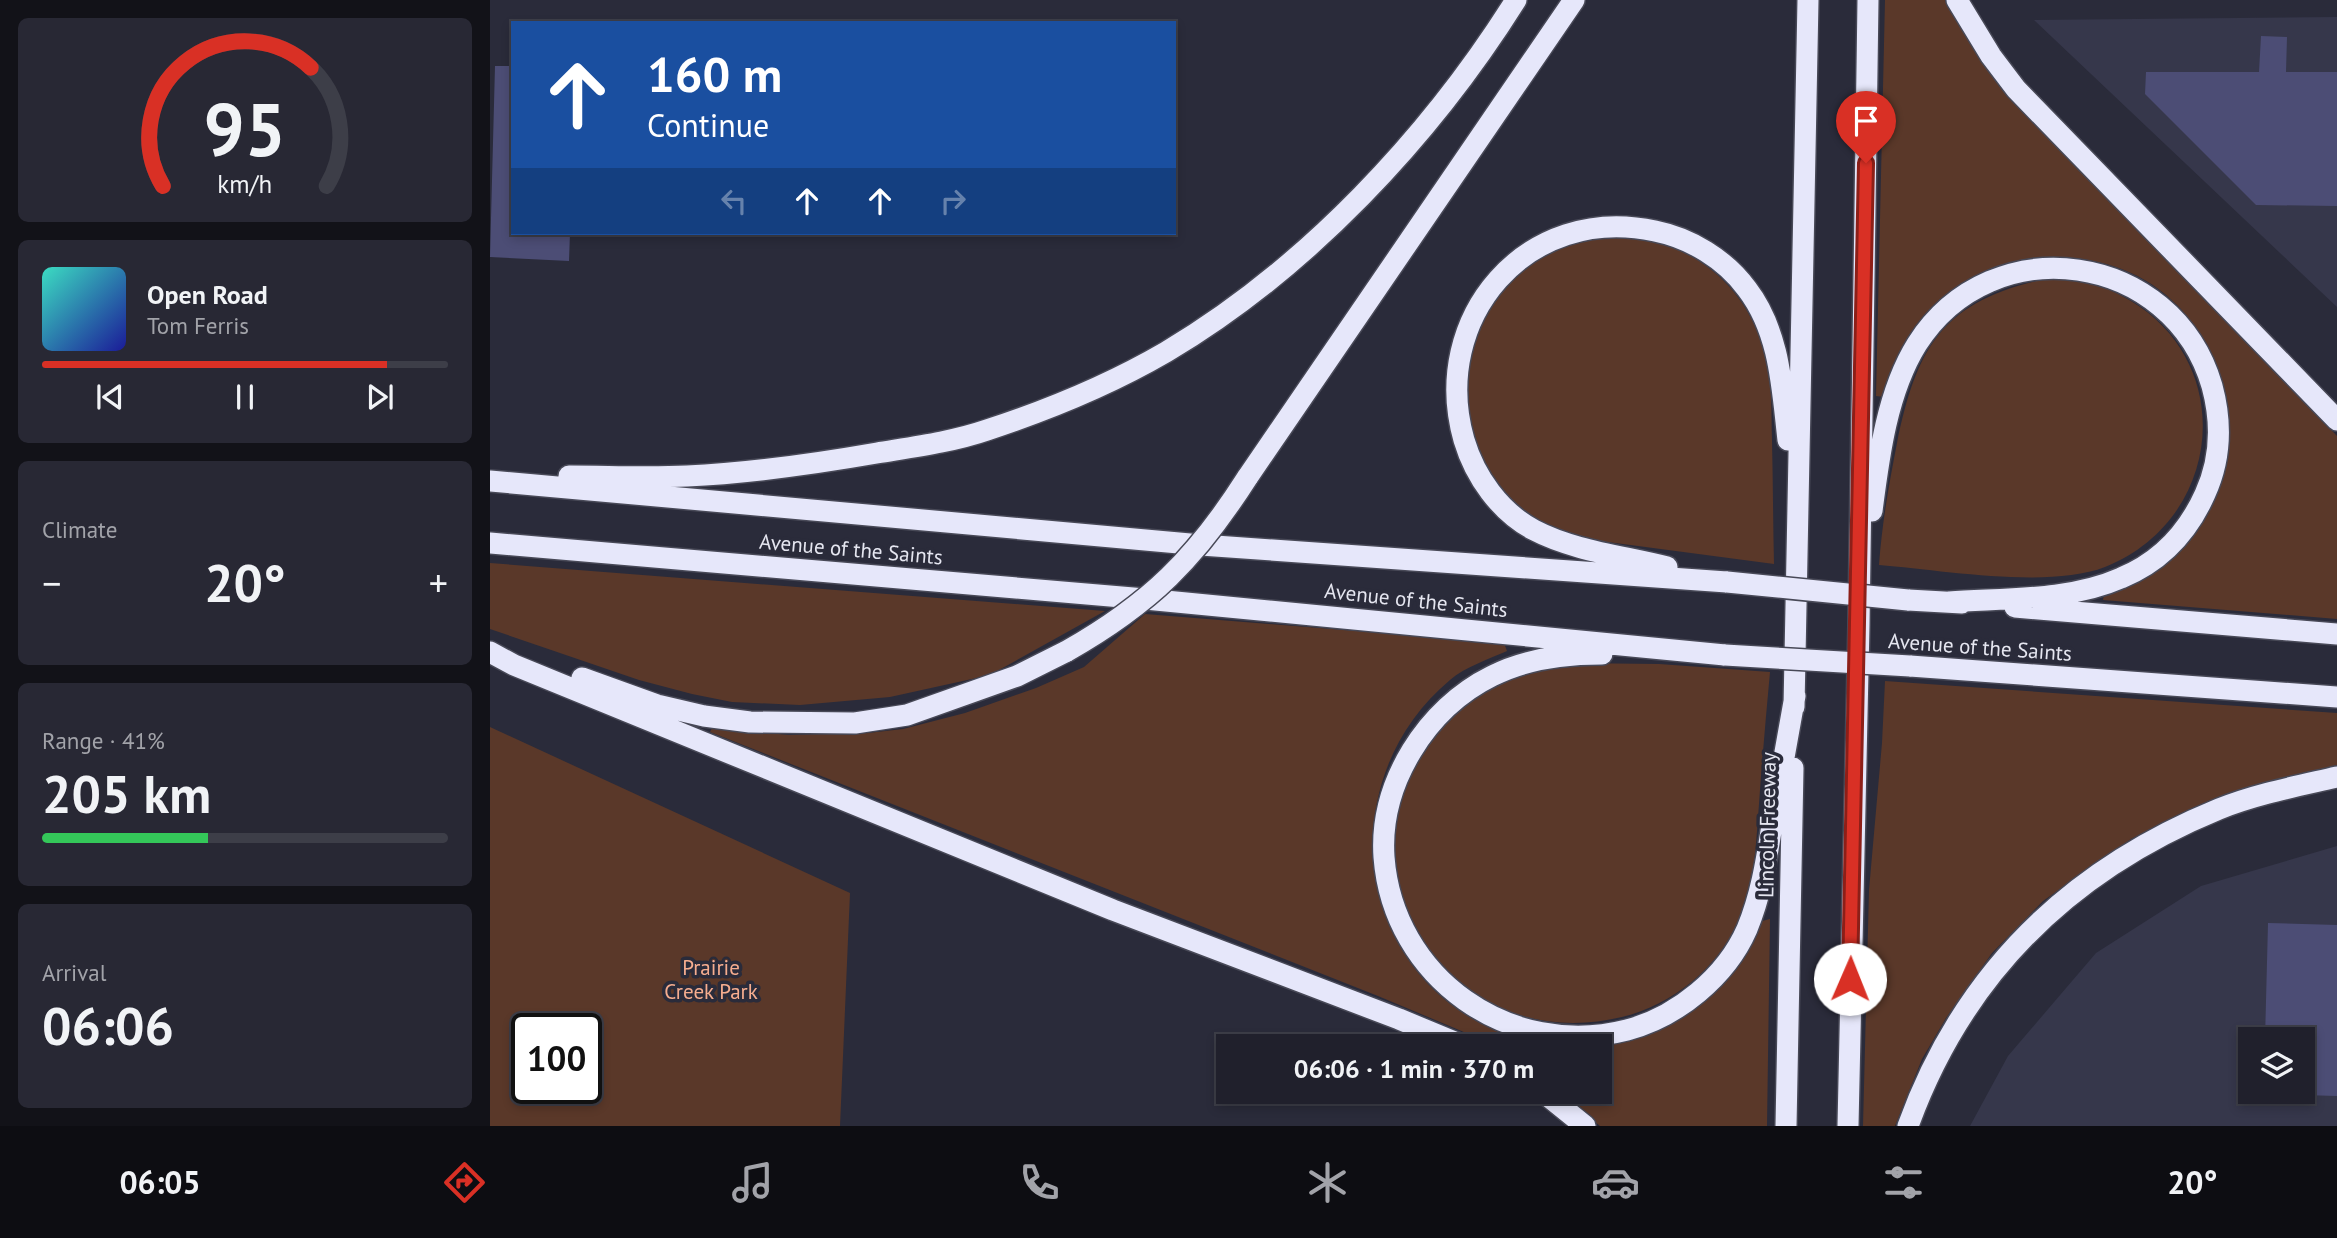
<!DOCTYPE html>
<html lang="en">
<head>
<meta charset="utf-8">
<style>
  :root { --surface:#20202c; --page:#282834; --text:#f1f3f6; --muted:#a2a3a9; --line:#3d3e48; --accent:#d93025 }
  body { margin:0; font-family:"PT Sans",sans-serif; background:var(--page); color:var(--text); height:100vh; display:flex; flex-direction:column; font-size:26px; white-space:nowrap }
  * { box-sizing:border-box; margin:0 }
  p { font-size:23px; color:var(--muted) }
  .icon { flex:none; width:38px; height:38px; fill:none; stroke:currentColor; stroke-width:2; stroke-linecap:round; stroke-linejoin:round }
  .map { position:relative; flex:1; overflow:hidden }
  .drawer { display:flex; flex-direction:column; gap:18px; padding:18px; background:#121218; width:490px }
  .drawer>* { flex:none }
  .hud { position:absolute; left:21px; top:21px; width:665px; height:214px; border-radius:0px; box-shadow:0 4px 10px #0003,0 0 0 2px var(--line); background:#1a4fa0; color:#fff; overflow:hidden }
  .tools { position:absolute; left:1748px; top:1027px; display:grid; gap:14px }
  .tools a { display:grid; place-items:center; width:77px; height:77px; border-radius:0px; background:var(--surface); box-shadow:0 4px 10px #0003,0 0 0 2px var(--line); font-size:35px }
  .speed { position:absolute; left:21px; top:1013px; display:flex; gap:14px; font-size:35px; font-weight:700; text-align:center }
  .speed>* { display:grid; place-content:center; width:91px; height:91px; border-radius:50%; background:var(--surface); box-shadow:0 4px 10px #0003,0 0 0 2px var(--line); line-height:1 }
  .speed .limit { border:4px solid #111; border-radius:10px; background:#fff; color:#111 }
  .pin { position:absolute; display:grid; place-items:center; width:60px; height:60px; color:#fff; margin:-72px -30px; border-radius:50% 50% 50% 0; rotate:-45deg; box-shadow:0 0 7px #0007 }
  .pin .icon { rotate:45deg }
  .me { position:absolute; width:77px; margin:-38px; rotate:1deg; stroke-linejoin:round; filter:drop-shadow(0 0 5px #0008) }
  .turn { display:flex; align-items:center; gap:24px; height:147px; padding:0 21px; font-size:32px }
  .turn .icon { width:91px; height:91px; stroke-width:2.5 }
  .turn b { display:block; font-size:49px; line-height:60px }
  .lanes { display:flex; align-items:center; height:66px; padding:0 21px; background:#0003; justify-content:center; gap:35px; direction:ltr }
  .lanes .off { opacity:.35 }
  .big { font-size:52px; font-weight:600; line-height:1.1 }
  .drawer .widget { flex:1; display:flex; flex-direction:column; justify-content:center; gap:10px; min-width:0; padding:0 24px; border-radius:10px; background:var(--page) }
  .drawer .dial { align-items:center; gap:0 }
  .dial svg { height:182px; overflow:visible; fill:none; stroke:var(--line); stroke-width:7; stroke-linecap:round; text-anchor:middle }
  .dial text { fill:var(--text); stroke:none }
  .song { display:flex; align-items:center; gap:21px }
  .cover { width:84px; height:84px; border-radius:10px; background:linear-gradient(135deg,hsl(170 70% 55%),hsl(240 70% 35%)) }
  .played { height:7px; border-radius:4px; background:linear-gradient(90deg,var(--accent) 85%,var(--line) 85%) }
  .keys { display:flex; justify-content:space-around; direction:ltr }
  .heat { display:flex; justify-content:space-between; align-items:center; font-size:38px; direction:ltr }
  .charge { height:10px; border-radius:5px; background:linear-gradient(90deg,#34c759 41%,var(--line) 0) }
  .trip { position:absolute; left:726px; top:1034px; width:396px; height:70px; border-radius:0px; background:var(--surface); box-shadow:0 4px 10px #0003,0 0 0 2px var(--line); font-weight:600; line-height:70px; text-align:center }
  .tab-bar { display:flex; height:112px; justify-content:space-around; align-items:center; background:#0d0d12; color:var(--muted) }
  .tab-bar .icon { width:49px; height:49px }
  .tab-bar .active { color:var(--accent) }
  .tab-bar b { font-size:32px; color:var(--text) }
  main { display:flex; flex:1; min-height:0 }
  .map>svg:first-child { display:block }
  .built { fill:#36374b; fill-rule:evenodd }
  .green { fill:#5a3829; fill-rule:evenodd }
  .building { fill:#4c4d75 }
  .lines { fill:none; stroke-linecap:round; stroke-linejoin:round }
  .highway-casing { stroke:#484957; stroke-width:24 }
  .highway { stroke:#e6e7fa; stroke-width:21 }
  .highway-bridge-casing { stroke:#484957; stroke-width:24; stroke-linecap:butt }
  .highway-bridge { stroke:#e6e7fa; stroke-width:21 }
  .route-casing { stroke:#8d1f18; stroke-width:18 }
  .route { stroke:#d93025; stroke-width:12 }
  .labels { text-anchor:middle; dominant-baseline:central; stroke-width:7; stroke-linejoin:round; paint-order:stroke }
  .street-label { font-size:21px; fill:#e5e6f0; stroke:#2a2b3a }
  .park-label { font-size:21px; fill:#f6ad8f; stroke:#2a2b3a }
</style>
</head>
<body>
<main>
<section class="drawer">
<div class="widget dial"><svg viewBox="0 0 100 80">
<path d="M14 69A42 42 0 1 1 86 69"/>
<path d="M14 69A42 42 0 0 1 79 17" stroke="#d93025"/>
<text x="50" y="56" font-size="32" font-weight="700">95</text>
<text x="50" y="72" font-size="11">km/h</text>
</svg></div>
<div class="widget">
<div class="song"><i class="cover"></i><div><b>Open Road</b><p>Tom Ferris</p></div></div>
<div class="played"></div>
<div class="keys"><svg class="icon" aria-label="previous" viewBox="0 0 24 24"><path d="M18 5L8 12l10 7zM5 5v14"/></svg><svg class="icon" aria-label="pause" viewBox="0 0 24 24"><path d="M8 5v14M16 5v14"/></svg><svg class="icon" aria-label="next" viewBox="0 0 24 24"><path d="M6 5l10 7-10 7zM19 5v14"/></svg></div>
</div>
<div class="widget"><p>Climate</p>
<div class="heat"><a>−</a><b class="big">20°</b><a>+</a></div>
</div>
<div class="widget"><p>Range · 41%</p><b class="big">205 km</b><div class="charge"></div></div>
<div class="widget"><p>Arrival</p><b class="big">06:06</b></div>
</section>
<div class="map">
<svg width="1847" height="1126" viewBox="0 0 1847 1126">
  <rect width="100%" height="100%" fill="#2a2b3a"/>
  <path class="built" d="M1847,17V307L1544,20Z
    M1847,846V1126H1480L1518,1056L1606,953L1711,886ZM1760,1040H1813V1092H1760Z"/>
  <path class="green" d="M1395,0H1455L1507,81L1847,436V619L1613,600L1614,594C1642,585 1663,571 1685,551C1690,547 1698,543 1701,537C1709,522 1711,498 1715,481C1721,460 1735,424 1735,404C1736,379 1721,351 1707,331C1701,323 1695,313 1688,306C1615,230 1477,246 1420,334C1407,353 1400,375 1394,397L1386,396Z
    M1129,234C1199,241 1253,281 1274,349C1283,378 1281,411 1282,440C1283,481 1283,523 1284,564L1095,539L1054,524L1034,511L1020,499L997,468L978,427L975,364L998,304L1027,272L1074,244Z
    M1555,279C1567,279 1580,278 1592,280C1608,283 1627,293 1641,301C1749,366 1731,521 1615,567C1558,589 1452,570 1389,565C1392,523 1399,484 1407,443C1427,346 1453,301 1555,279Z
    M0,563L615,611L500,675L400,697L310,705L242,702L202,694L149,680L0,629Z
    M655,614L1014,643L1017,651C999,659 975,667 960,680C837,783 864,983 1021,1036C1044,1044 1070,1046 1094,1046H1001L981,1035L888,996L220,732L222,728L299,735L378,733L413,729L475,713L546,688L594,667Z
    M1078,663L1169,664L1280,672C1276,716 1272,760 1269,804C1266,843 1265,882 1250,918C1229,967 1183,1005 1132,1017C1037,1040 945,995 914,900C905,869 901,844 908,812C912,795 915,771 925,756C935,739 960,714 975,701C987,690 1020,676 1036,670C1049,665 1064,665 1078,663Z
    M1395,681L1847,713V766L1752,791L1699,811L1641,839L1553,901L1502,953L1456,1018L1432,1059L1405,1126H1373L1379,890L1392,743Z
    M0,727L360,893L350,1126H0ZM37,1029H96V1088H37Z
    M1280,919L1277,1126H1110L1069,1092H1110V1046H1096C1178,1040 1239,997 1272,921Z"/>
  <path class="building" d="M1771,36L1797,37L1796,72H1847V206L1766,205L1655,94L1656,72H1769Z
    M5,66H23V233H80L79,261L0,257Z
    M1778,923L1847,925V1096L1813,1095V1040H1775Z"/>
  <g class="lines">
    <defs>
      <path id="highway" d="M1467,0L1501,56L1526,89L1847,420
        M79,476C118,476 158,478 197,476C261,473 324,464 387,453C423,447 462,442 497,430C558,410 621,384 676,352C816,269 940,137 1026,0
        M757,478L1084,0
        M0,481L711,545L1237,582
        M1382,511C1389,456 1397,392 1427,344C1503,225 1683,252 1722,386C1732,423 1731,459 1715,494C1698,532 1670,562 1631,578C1579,601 1516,598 1459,602
        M0,543L655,599L1235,655
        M1177,567C1134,556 1084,551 1044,530C1010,512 985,477 974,440C939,318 1037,203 1165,231C1200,238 1235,259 1257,289C1290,332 1292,388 1298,440
        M1418,600L1472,603
        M1525,607L1847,634
        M0,652L24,665L623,910L909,1019L974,1046
        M1112,654C1075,654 1035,659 1002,676C937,708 889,783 894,857C903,978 1020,1060 1137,1030C1187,1017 1236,977 1257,929C1272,893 1277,856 1283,819C1290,778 1298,737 1305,696
        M1420,666L1847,697
        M92,678L167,705L214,716L260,722L365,723L417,715L527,676L577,651
        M1304,707L1318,0
        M1053,1092L1095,1126
        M1296,1126L1303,768
        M1358,1126L1369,625L1378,0
        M1418,1126C1473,974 1580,870 1729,809C1766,794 1808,786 1847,777"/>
    </defs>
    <use href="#highway" class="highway-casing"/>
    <use href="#highway" class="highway"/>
    <defs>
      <path id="highway-bridge" d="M1237,582L1418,600
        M577,651C660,604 706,558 757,478
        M1235,655L1420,666"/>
    </defs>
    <use href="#highway-bridge" class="highway-bridge-casing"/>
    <use href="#highway-bridge" class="highway-bridge"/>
  </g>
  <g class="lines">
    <defs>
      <path id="route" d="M1360,979L1376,163"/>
    </defs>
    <use href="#route" class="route-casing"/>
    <use href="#route" class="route"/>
  </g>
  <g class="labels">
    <g class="street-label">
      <text transform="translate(361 549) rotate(5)">Avenue of the Saints</text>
      <text transform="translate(926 600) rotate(6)">Avenue of the Saints</text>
      <text transform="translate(1490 647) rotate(4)">Avenue of the Saints</text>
      <text transform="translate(1277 825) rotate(-89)">Lincoln Freeway</text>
    </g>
    <g class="park-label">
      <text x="221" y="967">Prairie<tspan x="221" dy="24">Creek Park</tspan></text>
    </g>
  </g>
</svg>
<div class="tools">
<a><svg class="icon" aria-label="layers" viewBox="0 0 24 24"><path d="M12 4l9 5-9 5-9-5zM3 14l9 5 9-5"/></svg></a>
</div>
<div class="speed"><div class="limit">100</div></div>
<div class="pin" style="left:1376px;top:163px;background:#d93025"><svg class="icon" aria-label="arrive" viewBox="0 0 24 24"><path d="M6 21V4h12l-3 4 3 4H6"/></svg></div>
<svg class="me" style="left:1360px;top:979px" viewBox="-20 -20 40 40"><circle r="19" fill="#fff"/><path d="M0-13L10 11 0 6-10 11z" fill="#d93025"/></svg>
<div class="trip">06:06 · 1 min · 370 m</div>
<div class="hud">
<div class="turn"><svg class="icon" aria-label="ahead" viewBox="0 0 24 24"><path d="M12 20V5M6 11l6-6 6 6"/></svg><div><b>160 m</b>Continue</div></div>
<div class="lanes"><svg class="icon off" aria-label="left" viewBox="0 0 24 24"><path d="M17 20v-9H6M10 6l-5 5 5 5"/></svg><svg class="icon" aria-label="ahead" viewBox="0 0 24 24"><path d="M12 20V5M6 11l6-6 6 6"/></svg><svg class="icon" aria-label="ahead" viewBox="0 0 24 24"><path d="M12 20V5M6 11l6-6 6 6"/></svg><svg class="icon off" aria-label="right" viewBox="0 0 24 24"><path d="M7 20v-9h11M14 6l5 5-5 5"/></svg></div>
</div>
</div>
</main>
<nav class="tab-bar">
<b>06:05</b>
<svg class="icon active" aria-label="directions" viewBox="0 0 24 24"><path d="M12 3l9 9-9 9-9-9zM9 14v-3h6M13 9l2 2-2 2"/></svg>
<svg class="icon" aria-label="music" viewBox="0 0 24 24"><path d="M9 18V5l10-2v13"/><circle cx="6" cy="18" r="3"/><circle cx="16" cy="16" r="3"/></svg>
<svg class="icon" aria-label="phone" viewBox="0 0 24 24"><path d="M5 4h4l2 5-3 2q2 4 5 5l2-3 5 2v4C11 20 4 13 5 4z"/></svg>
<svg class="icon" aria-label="climate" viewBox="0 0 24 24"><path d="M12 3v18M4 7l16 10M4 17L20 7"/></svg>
<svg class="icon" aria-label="car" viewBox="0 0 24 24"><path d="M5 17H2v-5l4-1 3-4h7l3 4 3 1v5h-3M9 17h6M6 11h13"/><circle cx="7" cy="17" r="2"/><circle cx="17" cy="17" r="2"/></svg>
<svg class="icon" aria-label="filters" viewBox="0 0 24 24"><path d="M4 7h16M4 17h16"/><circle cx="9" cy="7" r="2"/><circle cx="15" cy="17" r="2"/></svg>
<b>20°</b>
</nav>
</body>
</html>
